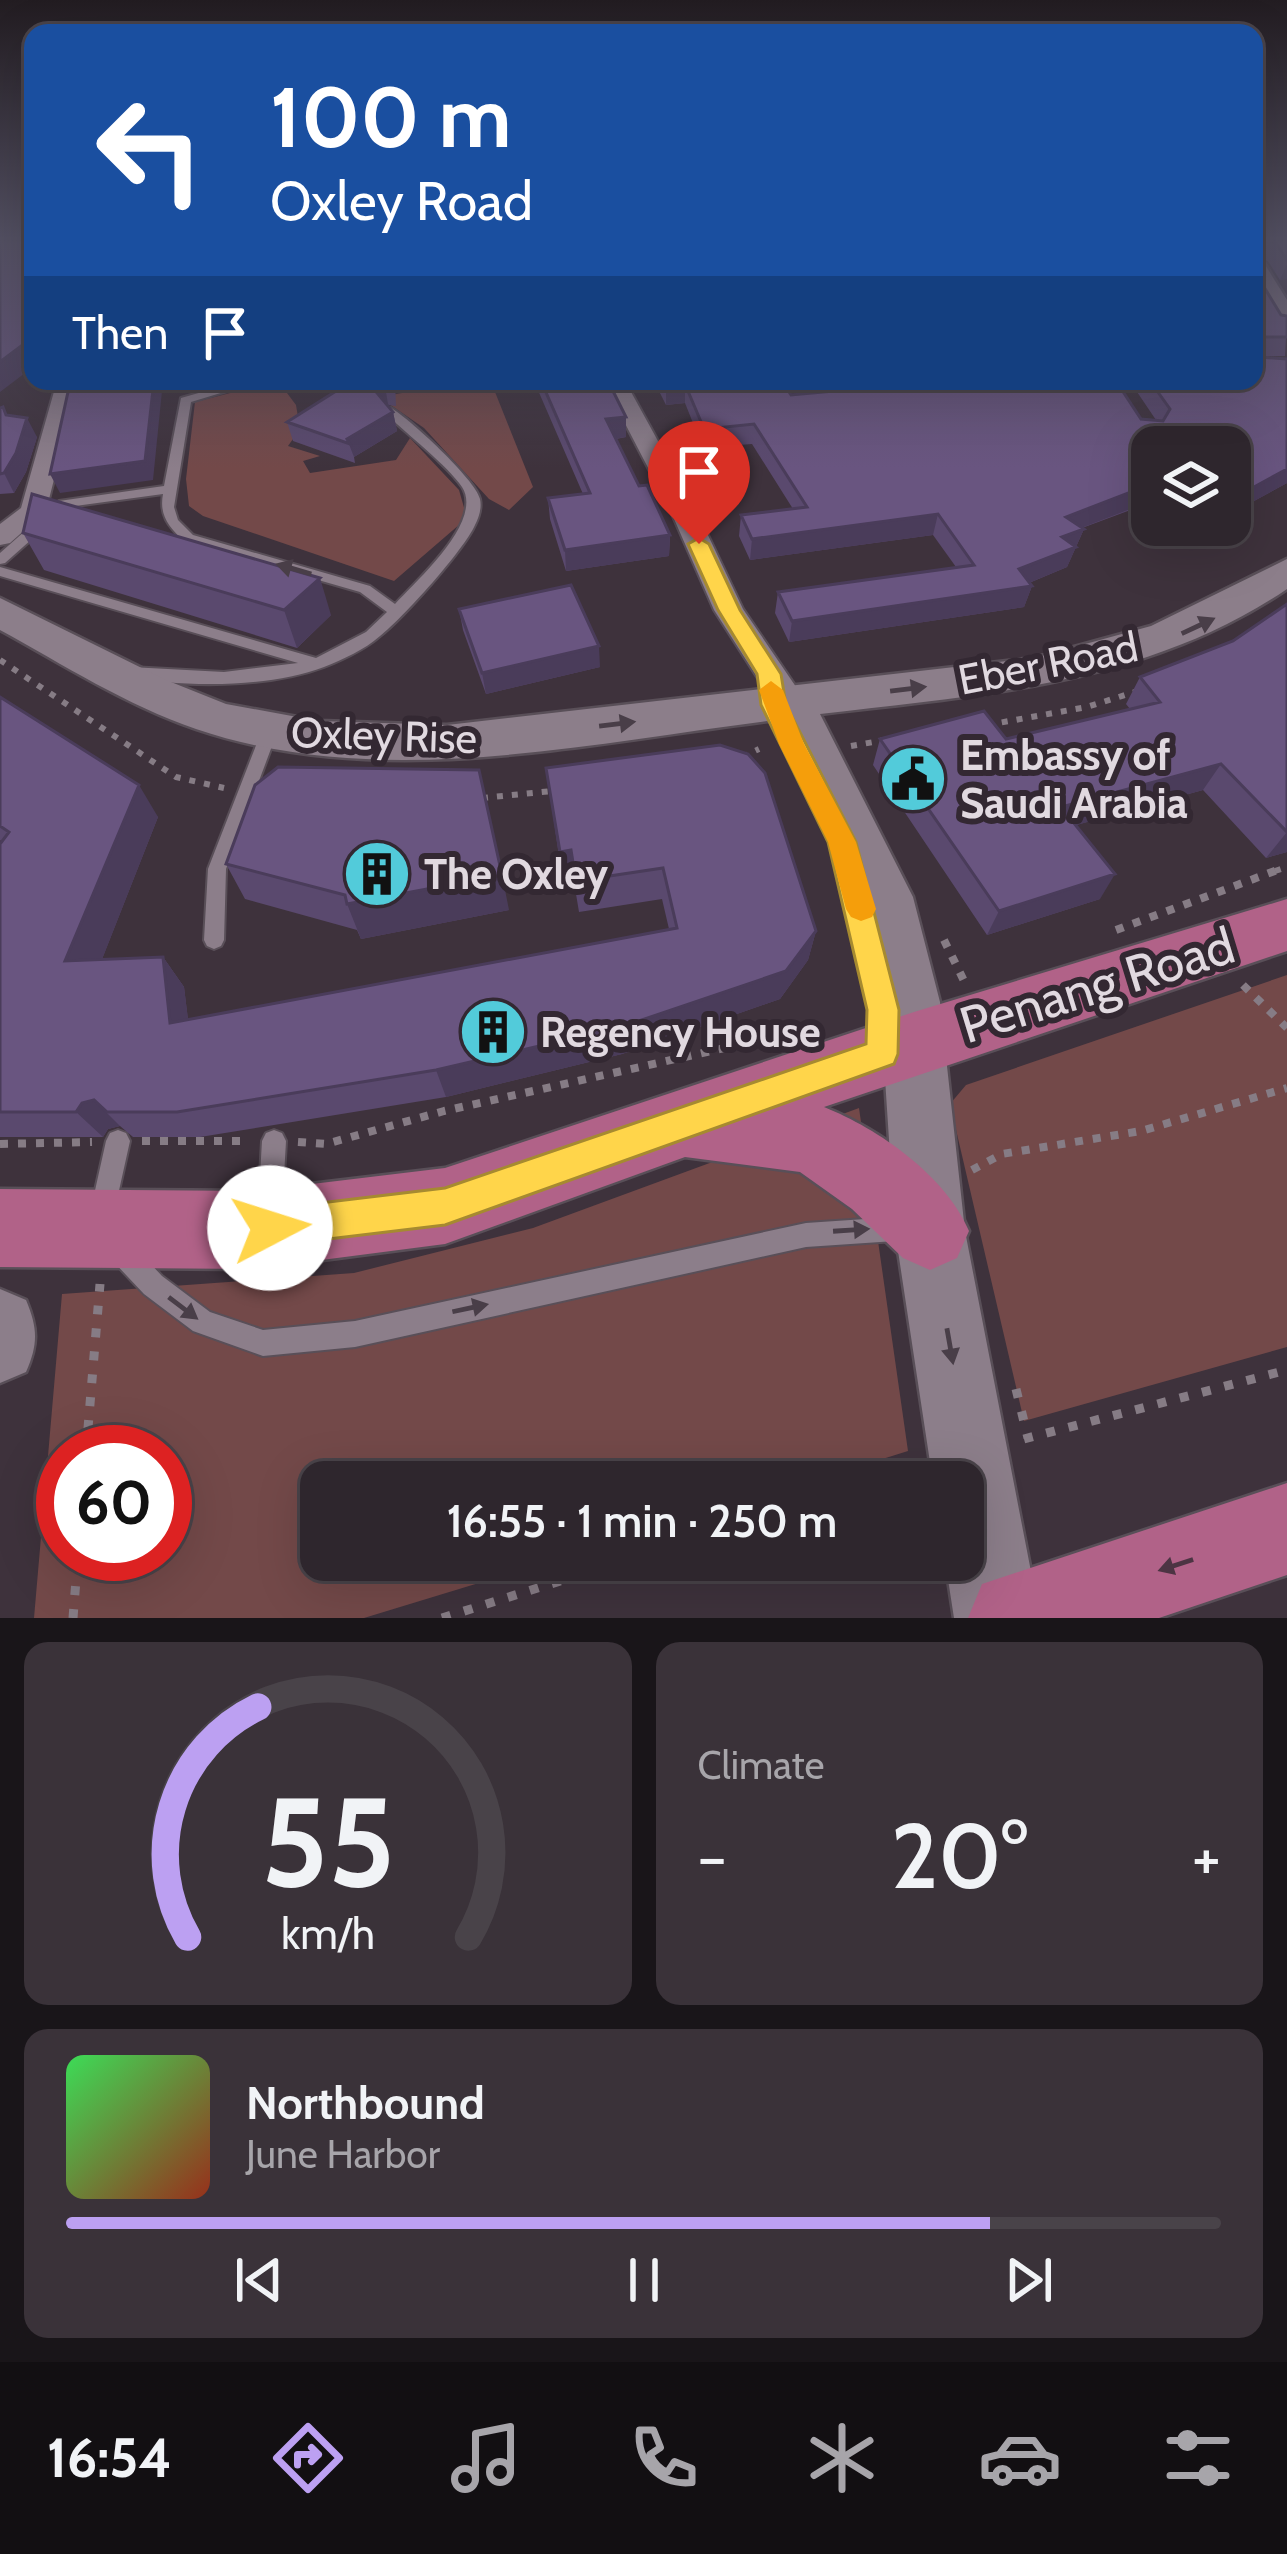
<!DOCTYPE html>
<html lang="en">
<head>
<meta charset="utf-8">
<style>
  :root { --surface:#2e262d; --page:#3a3239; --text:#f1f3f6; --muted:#a7a5aa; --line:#494349; --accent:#bca0f2 }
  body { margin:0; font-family:Cabin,sans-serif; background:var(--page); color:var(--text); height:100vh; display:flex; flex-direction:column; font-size:45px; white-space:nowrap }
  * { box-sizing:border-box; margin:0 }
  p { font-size:39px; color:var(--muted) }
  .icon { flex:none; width:66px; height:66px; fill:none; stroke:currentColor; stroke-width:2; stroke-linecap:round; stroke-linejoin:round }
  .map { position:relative; height:1618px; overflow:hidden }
  .drawer { display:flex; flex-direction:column; gap:24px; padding:24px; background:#191519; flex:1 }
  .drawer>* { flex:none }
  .top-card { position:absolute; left:24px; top:24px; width:1239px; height:366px; border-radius:24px; box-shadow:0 12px 48px #0002,0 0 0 3px var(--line); background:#1a4fa0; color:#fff; overflow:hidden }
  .fabs { position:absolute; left:1131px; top:426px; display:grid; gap:24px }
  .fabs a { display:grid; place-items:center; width:120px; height:120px; border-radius:24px; background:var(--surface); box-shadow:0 12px 48px #0002,0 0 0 3px var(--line); font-size:60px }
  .speed { position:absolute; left:36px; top:1425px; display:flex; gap:24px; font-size:60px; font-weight:700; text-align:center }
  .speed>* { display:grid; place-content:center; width:156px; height:156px; border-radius:50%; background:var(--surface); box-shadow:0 12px 48px #0002,0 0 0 3px var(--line); line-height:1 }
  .speed .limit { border:18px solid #d22; background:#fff; color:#111 }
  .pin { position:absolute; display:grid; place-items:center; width:102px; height:102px; color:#fff; margin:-123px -51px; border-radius:50% 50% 50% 0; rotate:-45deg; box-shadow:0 0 12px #0007 }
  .pin .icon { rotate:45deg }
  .me { position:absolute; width:132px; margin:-66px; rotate:85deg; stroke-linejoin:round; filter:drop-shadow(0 0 9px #0008) }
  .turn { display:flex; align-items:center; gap:42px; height:252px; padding:0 48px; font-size:54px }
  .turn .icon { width:156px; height:156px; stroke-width:2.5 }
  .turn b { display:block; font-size:84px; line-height:102px }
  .then { display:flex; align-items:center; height:114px; padding:0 48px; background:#0003; gap:24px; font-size:45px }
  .big { font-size:90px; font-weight:600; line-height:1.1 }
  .drawer .widget { flex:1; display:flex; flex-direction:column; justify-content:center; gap:18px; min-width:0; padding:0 42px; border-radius:24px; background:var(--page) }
  .drawer .dial { align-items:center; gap:0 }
  .dial svg { height:312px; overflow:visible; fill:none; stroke:var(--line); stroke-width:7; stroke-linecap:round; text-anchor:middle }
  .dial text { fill:var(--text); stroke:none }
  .song { display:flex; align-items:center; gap:36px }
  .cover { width:144px; height:144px; border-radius:18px; background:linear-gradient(135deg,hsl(130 70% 55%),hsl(10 70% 35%)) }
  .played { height:12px; border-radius:6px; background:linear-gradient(90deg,var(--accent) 80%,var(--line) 80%) }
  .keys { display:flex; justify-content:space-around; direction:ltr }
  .heat { display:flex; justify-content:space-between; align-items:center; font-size:66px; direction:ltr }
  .drawer .tiles { flex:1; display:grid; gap:24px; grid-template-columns:1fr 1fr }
  .widget:last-child { grid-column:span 2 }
  .trip { position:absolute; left:300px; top:1461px; width:684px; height:120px; border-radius:24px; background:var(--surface); box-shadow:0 12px 48px #0002,0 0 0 3px var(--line); font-weight:600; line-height:120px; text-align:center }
  .menu { display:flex; height:192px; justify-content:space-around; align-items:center; background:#120f12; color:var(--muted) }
  .menu .icon { width:84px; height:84px }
  .menu .current { color:var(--accent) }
  .menu b { font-size:54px; color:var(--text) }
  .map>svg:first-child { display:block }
  .green { fill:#734949; fill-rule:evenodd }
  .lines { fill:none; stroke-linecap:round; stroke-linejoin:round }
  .lane-casing { stroke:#594f58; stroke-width:4 }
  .street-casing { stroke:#594f58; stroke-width:4 }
  .secondary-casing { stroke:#594f58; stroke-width:5 }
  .primary-casing { stroke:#594f58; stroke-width:5 }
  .path-far2 { stroke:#867c85; stroke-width:6; stroke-dasharray:6 9; stroke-linecap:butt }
  .path-far1 { stroke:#867c85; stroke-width:8; stroke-dasharray:8 10; stroke-linecap:butt }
  .path { stroke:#867c85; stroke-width:9; stroke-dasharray:9 14; stroke-linecap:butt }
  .lane { fill:#8c7e8a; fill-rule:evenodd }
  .street { fill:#8c7e8a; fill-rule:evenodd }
  .secondary { fill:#8c7e8a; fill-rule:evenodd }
  .primary { fill:#b16288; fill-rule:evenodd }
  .wall { fill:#5a496e }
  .shaded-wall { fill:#4a3c5a }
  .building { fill:#695580; stroke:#4a3c5a; stroke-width:3 }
  .oneway { fill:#493e48 }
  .oneway2 { fill:#4c3443 }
  .route { fill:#ffd54a; stroke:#a68a30; stroke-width:3 }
  .slow { fill:#f59e0b }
  .labels { text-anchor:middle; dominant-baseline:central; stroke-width:12; stroke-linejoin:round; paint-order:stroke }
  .street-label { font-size:42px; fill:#e1d9e0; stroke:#332832 }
  .poi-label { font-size:42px; font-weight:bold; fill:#e1d9e0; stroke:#332832; text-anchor:start }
  .near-street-label { font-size:51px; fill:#e1d9e0; stroke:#332832 }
</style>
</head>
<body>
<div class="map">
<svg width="1287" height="1618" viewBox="0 0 1287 1618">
  <rect width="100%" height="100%" fill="#3e323c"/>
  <path class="green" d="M278,381L296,405L300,429L288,446L320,456L303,461L310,473L396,460L410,438L459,490L467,518L394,581L203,516L189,506L186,479L195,402Z
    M405,381H427L451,393L493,387L533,487L509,510L489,499L424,428L379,397L408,392Z
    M1287,975V1347L1024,1421L950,1104L966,1085Z
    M859,1108L908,1451L809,1482H321V1560H554L364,1618H34L62,1294L354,1273L533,1228ZM63,1452H165V1554H63Z"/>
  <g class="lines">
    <defs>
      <path id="lane" d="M241,381H260L191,402L174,507L178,520L193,535L370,586L395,604C417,580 484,521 462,487C449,467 406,433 387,415L385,412L391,408C409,418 476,480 480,499C482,508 479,517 475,525C464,550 403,618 380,636C364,650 344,659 324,667C268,688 183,688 124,676L122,672L130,667L224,672L298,663L0,576V567L316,658L366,632L387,612L360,592L183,541C169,526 159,516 163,494L68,507L5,563L0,564V553L59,501L164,486L181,398Z
        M270,724L278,730L226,869L224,940L221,946L214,949L207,946L204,940L208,869L262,730Z
        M118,1130L126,1133L130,1141L114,1213L111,1222L102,1225L93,1222L90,1213L106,1141L110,1133Z
        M274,1130L282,1133L286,1141L282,1211L279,1220L270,1223L261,1220L258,1211L262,1141L266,1133Z
        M895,1217L904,1220L907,1229L904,1238L895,1241L806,1247L355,1347L263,1356L193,1331L144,1294L111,1259L108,1250L111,1241L120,1238L129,1241L162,1276L210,1312L263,1330L355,1321L806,1223Z"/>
      <path id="street" d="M57,381H79L46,511L10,543L0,545V524L21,508Z
        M603,381H625L697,512L743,609L807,703L803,711H779L714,610L671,512Z"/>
      <path id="secondary" d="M1254,261L1264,263L1287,300V334L1276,331L1254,293Z
        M1287,559V589C1147,684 982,695 820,714L913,897L940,1002L965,1231L1040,1618H954L945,1560H963V1482H933L895,1231L880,1002L859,897L776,720C586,743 382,792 196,729C126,705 64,665 0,630V598L166,680L226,704L319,721L447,725L1034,658L1151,626Z
        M0,1289L26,1300C38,1329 38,1344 26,1372L0,1383Z"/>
      <path id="primary" d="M1287,899V951L824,1107C879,1129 946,1176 969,1231L957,1258L930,1270L903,1258L852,1209L800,1172L685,1157L445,1244L253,1269L0,1267V1189L253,1191L445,1168L914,1012Z
        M1287,1483V1575L1159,1618H968L982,1584Z"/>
    </defs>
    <use href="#lane" class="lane-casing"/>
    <use href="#street" class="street-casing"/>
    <use href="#secondary" class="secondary-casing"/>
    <use href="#primary" class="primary-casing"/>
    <path class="path-far2" d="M0,660L176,777L224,788
      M987,725L1087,707L1138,691
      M851,746L885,740
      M742,757L759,749
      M482,798L552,791
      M1275,871L1287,867"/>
    <path class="path-far1" d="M1116,930L1283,868
      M944,940L965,983
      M1243,985L1287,1028
      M142,1141H248
      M298,1142L326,1144L444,1111L787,1034
      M0,1144L92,1142
      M972,1170L1002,1154L1141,1131L1287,1088"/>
    <path class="path" d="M1016,1389L1028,1438
      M1024,1439L1287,1370
      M86,1452L100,1284
      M877,1482L919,1469
      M73,1618L78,1554
      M442,1618L627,1560"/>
    <use href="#lane" class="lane"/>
    <use href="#street" class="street"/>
    <use href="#secondary" class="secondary"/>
    <use href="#primary" class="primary"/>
  </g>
  <path class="wall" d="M1254,241H1287V279L1280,280L1268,261L1259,259L1258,277L1281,315L1287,316L1285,356H1260L1287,359V483L1243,507L1230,508V447H1152V502L1082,528L1084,529L1067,567L1029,583L1032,586L1024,607L789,642L775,613L778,592L956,567L933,535L750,560L739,536L741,515L793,509L752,444L715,447L714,462L709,463L685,403L666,405L654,381H782L791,395L890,386L891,381H1116L1141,419L1156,420L1131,383L1132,381H1254Z
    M314,381H395L396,406L387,405L393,412L397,431L354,457L355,463L293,441L287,422L339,389L317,391Z
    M534,381H608L626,437L616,439L639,486L670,535L669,556L566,571L550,519L548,498L583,494Z
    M3,407L7,415L37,437L26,472L14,493L0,494V408Z
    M23,533L331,615L297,648L44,570Z
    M1287,604V852L1266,858L1203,790L1076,825L1100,899L987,935L873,765L880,739H1006L1130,709L1126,704L1140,677L1233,641Z
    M459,609L600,667L486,694L463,630Z
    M0,697L158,817L102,959L163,957L184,987L188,1020L669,929L662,899L579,912L574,882L563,883L546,768L816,931L808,960L780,999L622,1054L446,1097L200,1137H133L120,1126L108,1129L103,1137H0V844L2,842L0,840Z
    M226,864L509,910L361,939L357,930L245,899Z"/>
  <path class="shaded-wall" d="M1287,264V279L1280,280Z
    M33,342V367L0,392V362L24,344Z
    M154,381H158L162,391L153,480L60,493L50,474Z
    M685,384V403L666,405V386Z
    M385,386L388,404L381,411L377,393Z
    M393,412L397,431L354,457L347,439Z
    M626,417V437L607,440L606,419Z
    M27,418L37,437L26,472L14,493L4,473Z
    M716,442L714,462L709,463L710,443Z
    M1287,469V483L1243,507L1254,487Z
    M1152,484L1151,501L1058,537L1066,517Z
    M938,514L933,535L750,560L752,539Z
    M1084,529L1067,567L1014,589L1032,586L1024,607L789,642L792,621L1019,569L1062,537Z
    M670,535L669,556L566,571L565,550Z
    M320,578L331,615L297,648L284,610Z
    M599,646L600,667L486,694L482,673Z
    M1221,764L1203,790L1048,833L1061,807Z
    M139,785L158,817L90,990L65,961Z
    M1287,832V852L1266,858Z
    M571,850L574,882L563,883L560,852Z
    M1115,874L1100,899L987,935L999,911Z
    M502,875L509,910L361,939L347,904Z
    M816,931L808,960L780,999L622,1054L446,1097L436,1070Z
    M163,957L184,987L192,1051L170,1023Z
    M94,1100L120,1126L108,1129L103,1137L76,1112L82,1103Z"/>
  <path class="building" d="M0,241H33V342L24,344L0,362Z
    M1254,241H1259L1258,277L1281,315L1287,316V337H1260V357L1287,359V469L1254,487L1235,489L1230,483V447H1152V484L1066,517L1084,529L1062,537L1076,547L1019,569L1032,586L792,621L778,592L974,565L938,514L752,539L741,515L807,507L754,424L715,428L716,442L710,443L685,384L666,386L664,381H782L791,395L901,385L899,381H1116L1141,419L1163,421L1170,409L1150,381H1254Z
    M1265,241H1287V260L1276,243Z
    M103,381H154L145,461L50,474L68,392Z
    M352,381H392V387L385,386L377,393L393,412L347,439L350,444L287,422Z
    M541,381H608L626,417L606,419L639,486L647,485L670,535L565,550L548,498L590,493Z
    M3,407L6,415L27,418L16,453L4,473L0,474V408Z
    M32,494L320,578L284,610L23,533Z
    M571,585L599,646L482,673L459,609Z
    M1287,604V832L1221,764L1061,807L1115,874L999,911L880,739L984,711L1006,739L1160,702L1140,677L1233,641Z
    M0,697L139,785L65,961L163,957L170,1023L677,928L663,868L576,881L571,850L560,852L546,768L720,745L748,754L765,773L816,931L786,971L621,1027L436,1070L177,1112H107L94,1100L82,1103L76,1112H0V844L9,832L0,826Z
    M278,767L479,770L502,875L347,904L345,895L226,864L255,785Z"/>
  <defs><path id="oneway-solid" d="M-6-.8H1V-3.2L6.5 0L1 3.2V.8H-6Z" transform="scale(3)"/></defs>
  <g class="oneway">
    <use href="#oneway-solid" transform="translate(294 569) rotate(-164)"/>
    <use href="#oneway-solid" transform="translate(1198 626) rotate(-25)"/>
    <use href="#oneway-solid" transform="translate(908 689) rotate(-7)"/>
    <use href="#oneway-solid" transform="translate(617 724) rotate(-7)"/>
    <use href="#oneway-solid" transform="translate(851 1230) rotate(-4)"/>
    <use href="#oneway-solid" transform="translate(183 1308) rotate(37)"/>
    <use href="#oneway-solid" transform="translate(470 1308) rotate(-12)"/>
    <use href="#oneway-solid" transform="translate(950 1346) rotate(80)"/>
  </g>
  <use class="oneway2" href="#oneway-solid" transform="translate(1176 1565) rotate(162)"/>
  <linearGradient id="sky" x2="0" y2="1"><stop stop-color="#221c21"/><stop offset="0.51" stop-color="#524f61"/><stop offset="1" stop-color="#524f61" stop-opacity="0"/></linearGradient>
  <rect width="1287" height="468" fill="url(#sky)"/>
  <path class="route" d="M699,538L709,544L740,610L781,674L786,705L856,842L899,1010L898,1054L894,1064L445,1225L270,1246L257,1241L251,1228L257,1215L270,1209L445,1188L866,1044L867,1010L828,842L761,705L757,674L718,610L688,544Z"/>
  <path class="slow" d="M771,681L783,690L804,744L856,842L876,909L872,917L861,921L851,917L846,909L828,842L779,744L759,690Z"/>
  <defs>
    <symbol id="civic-disc" viewBox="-11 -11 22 22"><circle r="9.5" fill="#52cbda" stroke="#332832"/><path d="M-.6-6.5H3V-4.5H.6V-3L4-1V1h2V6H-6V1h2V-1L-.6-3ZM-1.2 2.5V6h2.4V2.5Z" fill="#111"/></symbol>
    <symbol id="building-disc" viewBox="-11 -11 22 22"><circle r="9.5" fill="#52cbda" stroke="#332832"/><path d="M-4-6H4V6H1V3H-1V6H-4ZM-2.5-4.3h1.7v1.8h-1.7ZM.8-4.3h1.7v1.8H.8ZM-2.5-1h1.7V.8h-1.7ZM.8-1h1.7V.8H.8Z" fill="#111"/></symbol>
  </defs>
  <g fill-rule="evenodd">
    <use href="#civic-disc" x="875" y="741" width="76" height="76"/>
    <use href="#building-disc" x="339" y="836" width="76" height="76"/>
    <use href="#building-disc" x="455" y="994" width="76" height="76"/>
  </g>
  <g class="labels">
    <g class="street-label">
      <text transform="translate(1048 663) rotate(-11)">Eber Road</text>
      <text transform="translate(384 735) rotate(2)">Oxley Rise</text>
    </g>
    <g class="poi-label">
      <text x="960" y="755">Embassy of<tspan x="960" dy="48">Saudi Arabia</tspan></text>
      <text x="424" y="874">The Oxley</text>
      <text x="540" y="1032">Regency House</text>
    </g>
    <g class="near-street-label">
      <text transform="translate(1097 985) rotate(-17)">Penang Road</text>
    </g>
  </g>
</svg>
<div class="fabs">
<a><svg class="icon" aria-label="layers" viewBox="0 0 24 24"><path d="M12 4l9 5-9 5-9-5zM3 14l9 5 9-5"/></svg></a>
</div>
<div class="speed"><div class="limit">60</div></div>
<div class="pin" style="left:699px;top:544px;background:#d93025"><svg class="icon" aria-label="arrive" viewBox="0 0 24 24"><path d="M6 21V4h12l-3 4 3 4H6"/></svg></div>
<svg class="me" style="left:270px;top:1228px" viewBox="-20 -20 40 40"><circle r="19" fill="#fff"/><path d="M0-13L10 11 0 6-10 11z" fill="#ffd54a"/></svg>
<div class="trip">16:55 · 1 min · 250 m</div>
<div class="top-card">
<div class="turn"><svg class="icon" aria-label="left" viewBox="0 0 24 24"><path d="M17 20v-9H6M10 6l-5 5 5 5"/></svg><div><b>100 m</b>Oxley Road</div></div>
<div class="then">Then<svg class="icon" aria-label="arrive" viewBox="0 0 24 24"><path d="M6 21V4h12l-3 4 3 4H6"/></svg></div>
</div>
</div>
<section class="drawer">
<div class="tiles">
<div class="widget dial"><svg viewBox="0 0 100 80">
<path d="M14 69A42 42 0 1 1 86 69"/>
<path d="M14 69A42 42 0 0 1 32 10" stroke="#bca0f2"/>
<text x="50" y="56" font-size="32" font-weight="700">55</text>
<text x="50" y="72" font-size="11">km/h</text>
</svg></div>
<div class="widget"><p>Climate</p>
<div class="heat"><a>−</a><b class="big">20°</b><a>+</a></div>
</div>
<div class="widget">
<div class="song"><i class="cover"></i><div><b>Northbound</b><p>June Harbor</p></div></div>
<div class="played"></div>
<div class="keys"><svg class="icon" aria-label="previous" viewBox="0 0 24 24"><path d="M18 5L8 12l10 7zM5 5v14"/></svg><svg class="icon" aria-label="pause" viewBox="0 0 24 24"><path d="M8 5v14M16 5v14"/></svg><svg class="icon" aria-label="next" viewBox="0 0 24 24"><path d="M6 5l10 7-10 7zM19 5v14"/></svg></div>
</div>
</div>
</section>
<nav class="menu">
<b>16:54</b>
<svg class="icon current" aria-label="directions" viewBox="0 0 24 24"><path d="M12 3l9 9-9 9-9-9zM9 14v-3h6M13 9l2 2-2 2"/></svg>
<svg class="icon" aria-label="music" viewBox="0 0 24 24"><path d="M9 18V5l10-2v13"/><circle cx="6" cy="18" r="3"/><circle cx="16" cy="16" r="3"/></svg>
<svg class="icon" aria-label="phone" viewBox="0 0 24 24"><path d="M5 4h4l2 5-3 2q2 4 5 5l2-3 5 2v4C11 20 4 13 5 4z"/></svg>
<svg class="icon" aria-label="climate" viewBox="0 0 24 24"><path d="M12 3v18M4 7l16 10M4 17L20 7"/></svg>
<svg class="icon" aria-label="car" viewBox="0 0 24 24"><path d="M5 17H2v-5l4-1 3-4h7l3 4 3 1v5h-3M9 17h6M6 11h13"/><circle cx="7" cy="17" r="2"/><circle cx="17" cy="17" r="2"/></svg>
<svg class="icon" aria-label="filters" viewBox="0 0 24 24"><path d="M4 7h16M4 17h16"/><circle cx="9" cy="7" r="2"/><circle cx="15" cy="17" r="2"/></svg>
</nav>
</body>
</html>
